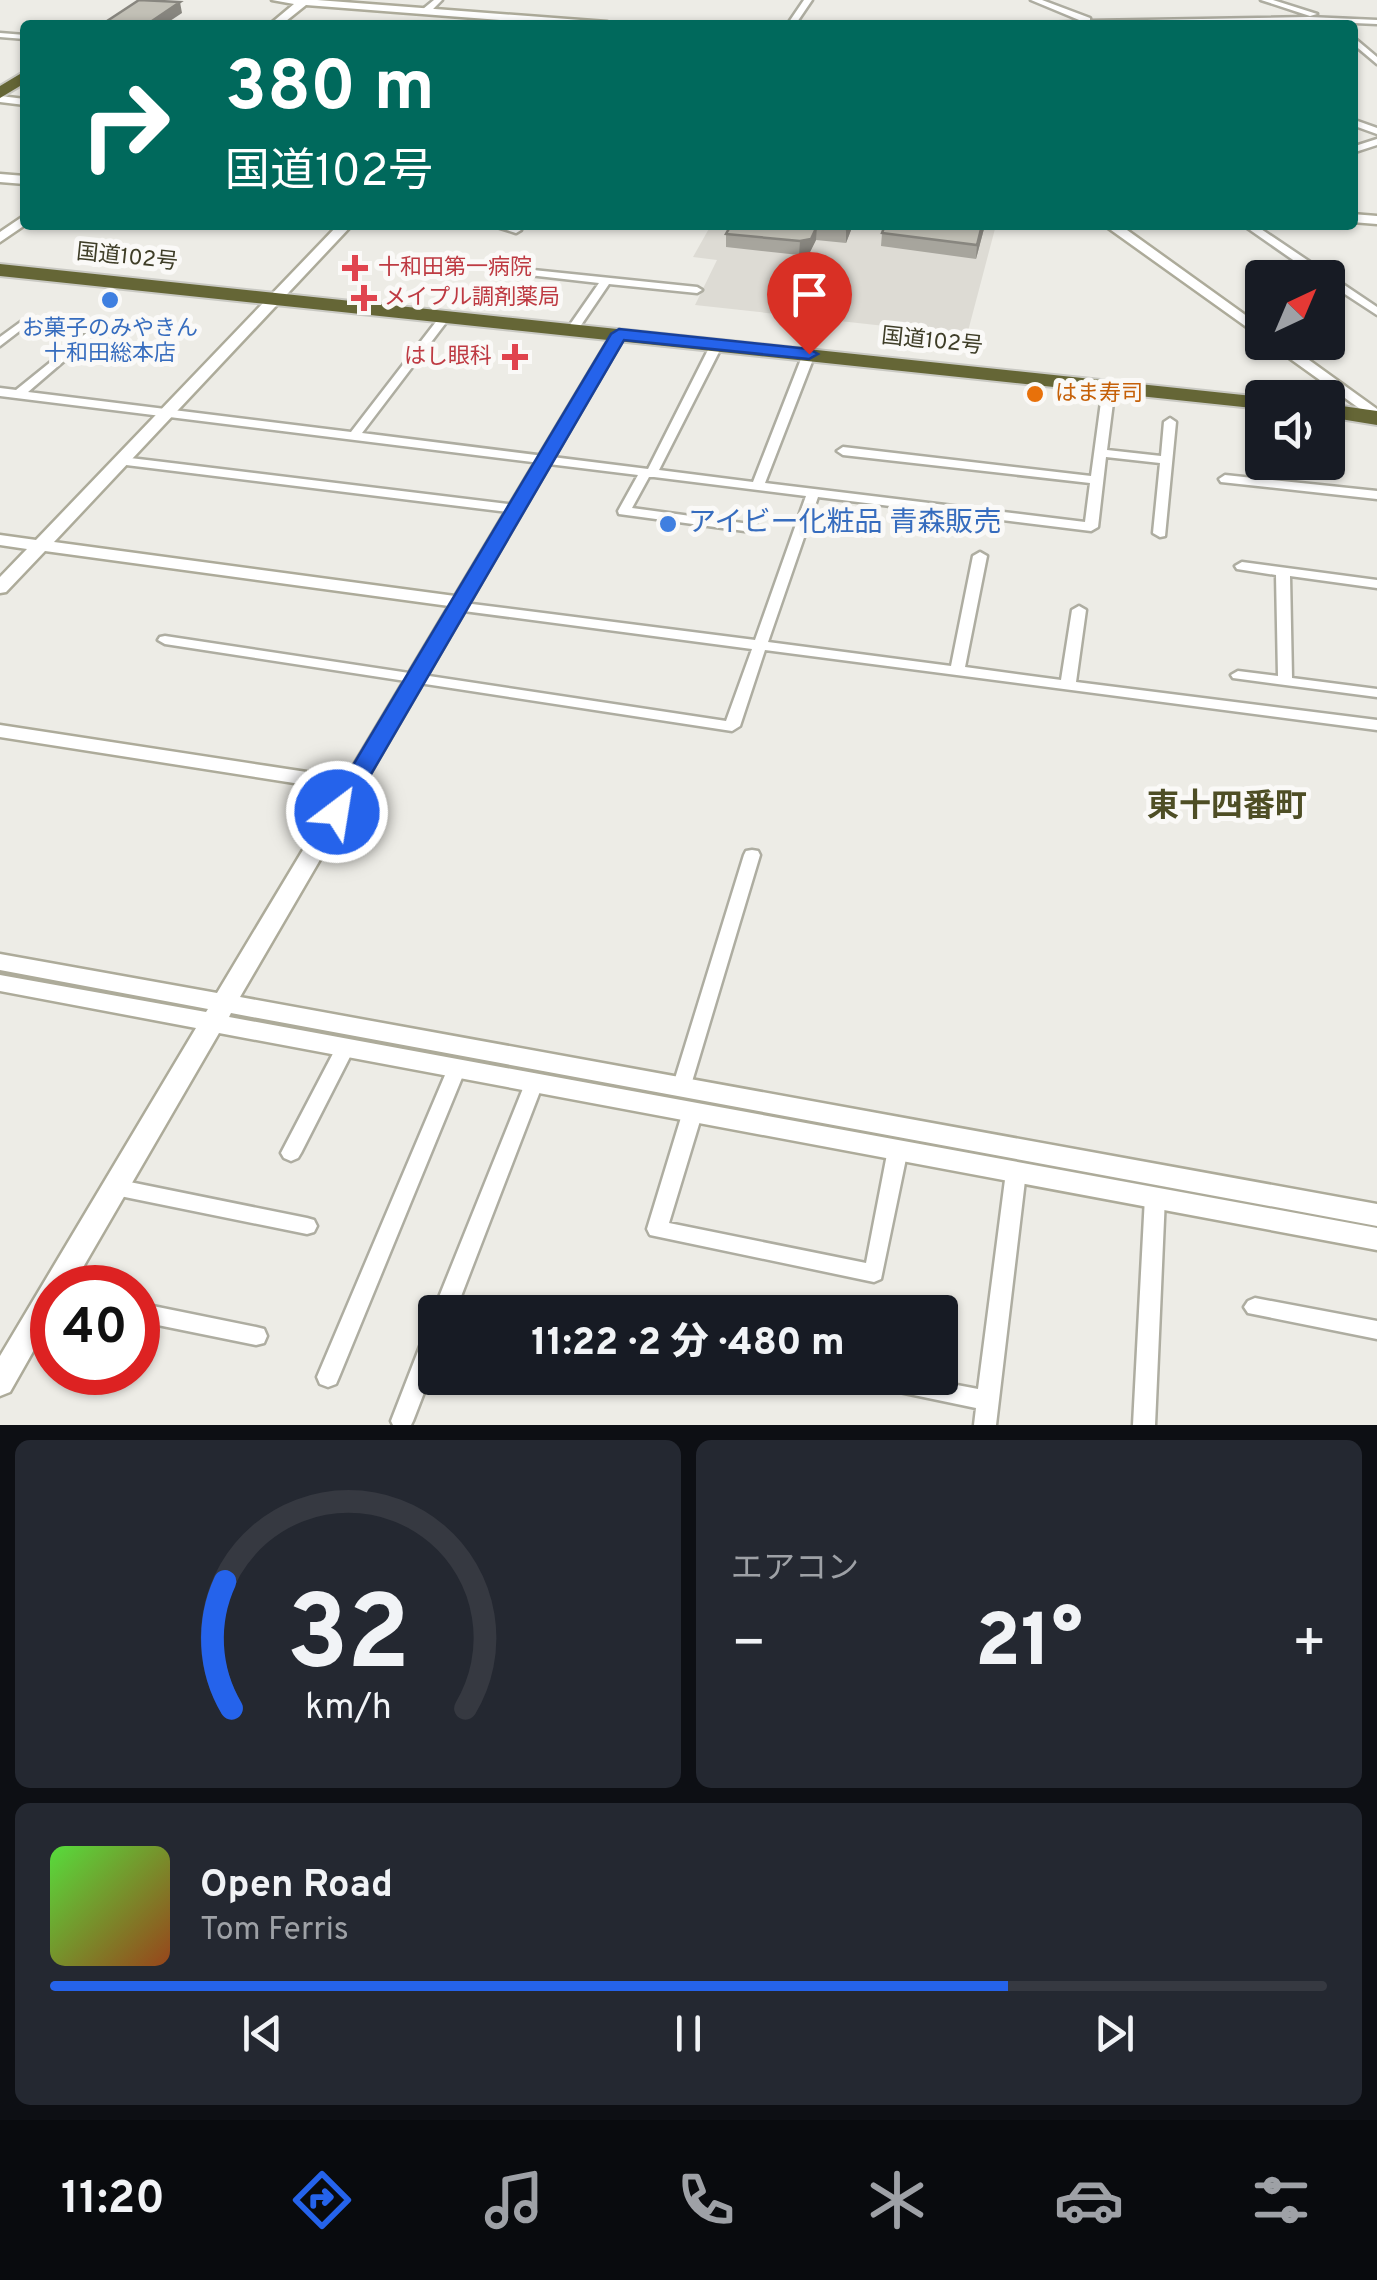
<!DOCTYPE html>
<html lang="ja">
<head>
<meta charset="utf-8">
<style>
  :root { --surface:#171b24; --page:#242831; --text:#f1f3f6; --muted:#9ea1a6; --line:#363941; --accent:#2563eb }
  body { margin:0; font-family:Overpass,"Noto Sans JP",sans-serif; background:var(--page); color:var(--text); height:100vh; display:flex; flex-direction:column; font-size:38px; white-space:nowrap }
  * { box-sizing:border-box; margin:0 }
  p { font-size:32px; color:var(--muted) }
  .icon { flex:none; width:55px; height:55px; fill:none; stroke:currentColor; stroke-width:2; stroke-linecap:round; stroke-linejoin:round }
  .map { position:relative; height:1425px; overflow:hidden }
  .side { display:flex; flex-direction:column; gap:15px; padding:15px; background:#0d0f14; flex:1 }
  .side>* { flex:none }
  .top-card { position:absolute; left:20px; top:20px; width:1338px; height:210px; border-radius:10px; box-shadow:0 2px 8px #0004; background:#00695c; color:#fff; overflow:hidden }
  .needle { width:65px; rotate:44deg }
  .controls { position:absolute; left:1245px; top:260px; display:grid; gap:20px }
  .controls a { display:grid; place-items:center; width:100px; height:100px; border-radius:10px; background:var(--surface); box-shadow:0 2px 8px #0004; font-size:50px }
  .speed { position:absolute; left:30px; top:1265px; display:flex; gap:20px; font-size:50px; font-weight:700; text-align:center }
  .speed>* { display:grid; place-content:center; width:130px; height:130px; border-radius:50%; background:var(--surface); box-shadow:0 2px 8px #0004; line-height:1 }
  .speed .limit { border:15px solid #d22; background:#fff; color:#111 }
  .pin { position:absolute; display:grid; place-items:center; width:85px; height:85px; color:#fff; margin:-102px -42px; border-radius:50% 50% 50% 0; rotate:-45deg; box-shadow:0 0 10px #0007 }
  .pin .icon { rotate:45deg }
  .me { position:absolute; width:110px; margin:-55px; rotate:31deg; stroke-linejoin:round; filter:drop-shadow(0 0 8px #0008) }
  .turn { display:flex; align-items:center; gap:35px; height:210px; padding:0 40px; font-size:45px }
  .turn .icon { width:130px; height:130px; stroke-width:2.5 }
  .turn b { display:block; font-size:70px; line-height:85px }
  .big { font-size:75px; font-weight:800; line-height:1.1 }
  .side .widget { flex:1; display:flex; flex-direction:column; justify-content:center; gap:15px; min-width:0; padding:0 35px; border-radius:15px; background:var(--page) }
  .side .dial { align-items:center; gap:0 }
  .dial svg { height:260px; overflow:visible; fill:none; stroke:var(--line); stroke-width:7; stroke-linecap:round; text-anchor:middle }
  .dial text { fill:var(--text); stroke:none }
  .song { display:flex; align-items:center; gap:30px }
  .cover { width:120px; height:120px; border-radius:15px; background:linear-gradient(135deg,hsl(110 70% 55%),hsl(20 70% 35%)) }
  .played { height:10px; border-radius:5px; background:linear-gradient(90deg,var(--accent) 75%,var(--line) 75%) }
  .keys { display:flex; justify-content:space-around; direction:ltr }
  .heat { display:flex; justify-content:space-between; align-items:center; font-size:55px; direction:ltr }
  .side .tiles { flex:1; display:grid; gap:15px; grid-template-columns:1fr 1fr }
  .widget:last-child { grid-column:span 2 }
  .trip { position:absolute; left:418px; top:1295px; width:540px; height:100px; border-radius:10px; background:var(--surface); box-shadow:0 2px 8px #0004; font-weight:800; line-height:100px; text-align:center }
  .dock { display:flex; height:160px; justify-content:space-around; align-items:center; background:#090b0e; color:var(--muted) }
  .dock .icon { width:70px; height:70px }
  .dock .current { color:var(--accent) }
  .dock b { font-size:45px; color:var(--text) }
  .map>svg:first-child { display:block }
  .built { fill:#dddbd4 }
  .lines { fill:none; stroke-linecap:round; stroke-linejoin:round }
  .street-casing { stroke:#aeada1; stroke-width:5 }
  .secondary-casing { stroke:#adab9a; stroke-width:5 }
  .highway-casing { stroke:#c9c9c3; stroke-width:4 }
  .street { fill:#fff; fill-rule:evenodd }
  .secondary { fill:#fff; fill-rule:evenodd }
  .highway { fill:#656636; fill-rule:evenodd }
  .wall { fill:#a7a59d }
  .shaded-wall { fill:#88867f }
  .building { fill:#c2c0b6; stroke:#88867f; stroke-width:2.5 }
  .route { fill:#2563eb; stroke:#184099; stroke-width:2.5 }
  .health-dot { fill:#e0444e; stroke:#faf9f7; stroke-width:4 }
  .shop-dot { fill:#3f7fe0; stroke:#faf9f7; stroke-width:4 }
  .food-dot { fill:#e8710a; stroke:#faf9f7; stroke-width:4 }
  .labels { text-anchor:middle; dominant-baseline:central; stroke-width:10; stroke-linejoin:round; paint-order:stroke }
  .far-street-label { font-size:22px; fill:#3e3d27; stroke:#faf9f7 }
  .far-health-label { font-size:22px; fill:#be3a42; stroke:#faf9f7; text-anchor:start }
  .far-shop-label { font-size:22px; fill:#366cbe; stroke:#faf9f7 }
  .far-food-label { font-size:22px; fill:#c56008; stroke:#faf9f7; text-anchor:start }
  .shop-label { font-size:28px; fill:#366cbe; stroke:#faf9f7; text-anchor:start }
  .quarter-label { font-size:32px; font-weight:bold; fill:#4e4e25; stroke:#faf9f7 }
</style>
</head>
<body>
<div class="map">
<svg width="1377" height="1425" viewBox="0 0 1377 1425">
  <rect width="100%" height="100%" fill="#edece6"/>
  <path class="built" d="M711,225H996L967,335L695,305L717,260L693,257Z"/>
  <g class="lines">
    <defs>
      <path id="street" d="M434,0H442L429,13H423V9Z
        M804,0H812L795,25H787Z
        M1031,0H1042L1090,18V21L1309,17L1377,20V24L1309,21L1027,25L1031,23L1084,22Z
        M1261,0H1273L1317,14L1310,16Z
        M0,33L25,35V39L0,37Z
        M1352,36L1377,57V64L1352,43Z
        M1352,119L1377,128V134L1352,125Z
        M1377,139V145L1352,153V147Z
        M491,225H508L521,230L516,233Z
        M1243,225H1255L1377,307V315L1328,283V278H1319Z
        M533,270L697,287L702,290L697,293L609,284L577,331L573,332L567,329L599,283L529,275L528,273Z
        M446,313L451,316L362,433L648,469L711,344L717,341L723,344L659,470L753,482L803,354L809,351L815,354L765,483L1085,522L1090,483L843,455L837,451L843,447L1091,476L1103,387L1109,384L1113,385L1115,387L1107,450L1161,456L1164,422L1170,418L1176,422L1165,536L1160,537L1153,533L1160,463L1106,457L1098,527L1091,531L818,497L768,642L951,666L973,556L980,552L987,556L965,667L1061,680L1072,610L1079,606L1086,610L1076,682L1377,720V730L765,650L740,726L732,731L165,644L158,640L160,637L165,636L726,721L752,649L456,610L449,606L456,602L755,640L806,496L654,477H649L632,508L757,525L759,528L757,531L752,532L619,514L618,511L638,475L0,396V388L16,390L89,331L93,332V336L28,392L351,432L442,314Z
        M22,321L26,322V326L0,346V337Z
        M122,457L516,505L522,509L516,513L118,464V458Z
        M1225,475L1377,491V499L1221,482L1219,479Z
        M1242,562L1377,580V588L1290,576L1292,678L1377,689V697L1233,678L1231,675L1238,671L1278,676L1276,575L1237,569L1235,566Z
        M752,850L758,851L760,855L691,1085L689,1090L682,1092L675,1090L673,1085L744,855L746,851Z
        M346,1040L353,1042L355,1047L301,1153L298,1158L291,1161L284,1158L281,1153L339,1042Z
        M457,1061L464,1063L466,1068L339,1377L336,1384L328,1387L320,1384L317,1377L448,1068L450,1063Z
        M535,1074L542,1076L544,1081L455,1312H435V1315L433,1312L526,1081L528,1076Z
        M693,1104L700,1106L703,1111L669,1223L866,1263L888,1149L891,1144L898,1141L905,1144L908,1149L881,1279L874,1282L650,1235L647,1229L683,1111L686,1106Z
        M1016,1164L1023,1166L1026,1172L996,1425H974L976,1408L866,1385L863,1378H920L978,1389L1006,1172L1009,1166Z
        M115,1179L307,1218L314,1220L317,1226L314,1232L307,1234L115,1195L108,1193L105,1187L108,1181Z
        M1155,1189L1162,1191L1165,1197L1155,1425H1133L1145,1197L1148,1191Z
        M1255,1298L1377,1321V1339L1248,1313L1244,1307L1248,1301Z
        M138,1303L256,1327L264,1329L267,1336L264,1343L256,1345L138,1321Z
        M555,1303L562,1306L565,1312H544L547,1306Z
        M435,1327V1364L413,1421L411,1425H393L391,1421L424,1336L427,1329Z"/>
      <path id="secondary" d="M272,0H317L607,22L612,25H566L306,5L281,25H269L294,4Z
        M0,96L25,99V105L0,102Z
        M0,174L25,176V184L0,182Z
        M1352,214L1377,216V224L1352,222Z
        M25,215V225L0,242V232Z
        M338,225H352L54,542L455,596L612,334L619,330L626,334L240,997L1377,1204V1226L231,1013L229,1017L1377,1228V1250L219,1033L71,1288H52V1318L10,1392L0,1396V1356L196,1028L0,991V975L206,1012L208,1009L0,970V954L217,993L339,790L0,737V725L346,778L449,606L45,551L6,592L0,593V577L27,549L0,545V535L36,540Z
        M1104,225H1120L1262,327V338Z
        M1267,342H1284L1377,409V421Z"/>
      <path id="highway" d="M25,71V83L0,98V86Z
        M0,264L1262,397L1266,398H1262V409L0,276Z
        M1328,404L1377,411V425L1328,417Z"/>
    </defs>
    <use href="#street" class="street-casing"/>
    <use href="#secondary" class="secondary-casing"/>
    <use href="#highway" class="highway-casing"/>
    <use href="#street" class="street"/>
    <use href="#secondary" class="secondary"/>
    <use href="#highway" class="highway"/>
  </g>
  <path class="wall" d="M731,225H853L846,243L816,240L810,252L799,255L726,247V234Z
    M885,225H985L976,259L881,246L882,233Z"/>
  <path class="shaded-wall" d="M180,2L182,13L164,25H146Z
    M848,225H853L846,243V229Z
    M982,225H985L976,259L977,245Z
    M817,226L816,240L810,252L799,255L800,241Z"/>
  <path class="building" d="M139,0L180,2L146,25H101Z
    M731,225H848L846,229L817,226L811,239L800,241L726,234Z
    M885,225H982L977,245L882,233Z"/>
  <path class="route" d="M619,329L809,349L818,354L809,359L624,340L349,812L337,819L328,817L325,812L611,334Z"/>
  <g class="health-dot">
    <path d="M350 253h10v10h10v10h-10v10h-10v-10h-10v-10h10z"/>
    <path d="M359 283h10v10h10v10h-10v10h-10v-10h-10v-10h10z"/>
    <path d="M510 342h10v10h10v10h-10v10h-10v-10h-10v-10h10z"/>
  </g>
  <g class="shop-dot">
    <circle cx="110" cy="300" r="10"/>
    <circle cx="668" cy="524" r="10"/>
  </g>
  <circle class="food-dot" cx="1035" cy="394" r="10"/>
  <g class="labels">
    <g class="far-street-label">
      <text transform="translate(127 258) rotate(6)">国道102号</text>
      <text transform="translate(932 342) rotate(6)">国道102号</text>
    </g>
    <g class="far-health-label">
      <text x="378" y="268">十和田第一病院</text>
      <text x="384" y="298">メイプル調剤薬局</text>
      <text x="492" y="357" text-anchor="end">はし眼科</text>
    </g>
    <g class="far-shop-label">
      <text x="110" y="329">お菓子のみやきん<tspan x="110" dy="25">十和田総本店</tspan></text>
    </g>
    <g class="far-food-label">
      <text x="1055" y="394">はま寿司</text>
    </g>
    <g class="shop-label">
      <text x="688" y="524">アイビー化粧品 青森販売</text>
    </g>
    <g class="quarter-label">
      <text x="1227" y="808">東十四番町</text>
    </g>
  </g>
</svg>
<div class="controls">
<a><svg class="needle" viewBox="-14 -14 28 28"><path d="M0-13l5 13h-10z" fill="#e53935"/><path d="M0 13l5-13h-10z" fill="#9ea1a6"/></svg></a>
<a><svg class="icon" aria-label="sound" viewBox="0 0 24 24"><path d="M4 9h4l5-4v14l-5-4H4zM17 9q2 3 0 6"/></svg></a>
</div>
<div class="speed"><div class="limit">40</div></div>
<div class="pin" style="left:809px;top:354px;background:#d93025"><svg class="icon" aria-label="arrive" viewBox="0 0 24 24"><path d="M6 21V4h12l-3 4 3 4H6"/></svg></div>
<svg class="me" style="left:337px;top:812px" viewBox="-20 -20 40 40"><circle r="17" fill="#2563eb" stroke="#fff" stroke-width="3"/><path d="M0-11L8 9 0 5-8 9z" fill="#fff"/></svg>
<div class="trip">11:22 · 2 分 · 480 m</div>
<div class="top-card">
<div class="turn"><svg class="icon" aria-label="right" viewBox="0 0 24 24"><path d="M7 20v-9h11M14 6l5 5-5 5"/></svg><div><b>380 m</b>国道102号</div></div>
</div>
</div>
<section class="side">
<div class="tiles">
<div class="widget dial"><svg viewBox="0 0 100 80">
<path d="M14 69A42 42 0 1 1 86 69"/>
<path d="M14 69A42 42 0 0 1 12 30" stroke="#2563eb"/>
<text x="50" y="56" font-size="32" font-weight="700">32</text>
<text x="50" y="72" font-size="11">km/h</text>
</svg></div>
<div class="widget"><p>エアコン</p>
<div class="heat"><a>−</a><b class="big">21°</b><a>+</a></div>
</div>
<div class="widget">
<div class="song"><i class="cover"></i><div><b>Open Road</b><p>Tom Ferris</p></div></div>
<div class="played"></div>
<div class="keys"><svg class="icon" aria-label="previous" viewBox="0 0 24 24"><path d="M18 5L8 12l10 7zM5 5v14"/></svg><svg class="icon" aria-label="pause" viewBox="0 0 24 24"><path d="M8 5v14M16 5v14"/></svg><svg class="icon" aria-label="next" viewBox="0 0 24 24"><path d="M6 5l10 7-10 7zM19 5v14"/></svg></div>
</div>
</div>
</section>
<nav class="dock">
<b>11:20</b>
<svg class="icon current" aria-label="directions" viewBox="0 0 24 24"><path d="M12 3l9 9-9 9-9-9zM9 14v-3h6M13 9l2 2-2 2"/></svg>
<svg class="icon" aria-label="music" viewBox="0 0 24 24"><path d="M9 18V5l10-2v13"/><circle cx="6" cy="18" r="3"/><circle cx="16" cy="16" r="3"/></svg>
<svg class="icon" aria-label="phone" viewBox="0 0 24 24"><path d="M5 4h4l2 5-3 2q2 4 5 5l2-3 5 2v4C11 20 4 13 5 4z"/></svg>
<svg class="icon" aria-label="climate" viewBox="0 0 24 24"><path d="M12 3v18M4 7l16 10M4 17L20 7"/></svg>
<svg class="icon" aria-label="car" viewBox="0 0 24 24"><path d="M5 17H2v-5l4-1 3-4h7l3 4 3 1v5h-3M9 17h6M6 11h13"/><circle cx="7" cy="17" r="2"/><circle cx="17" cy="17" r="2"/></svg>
<svg class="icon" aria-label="filters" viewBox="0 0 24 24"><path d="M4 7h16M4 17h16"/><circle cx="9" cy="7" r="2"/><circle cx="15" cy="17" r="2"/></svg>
</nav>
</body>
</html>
